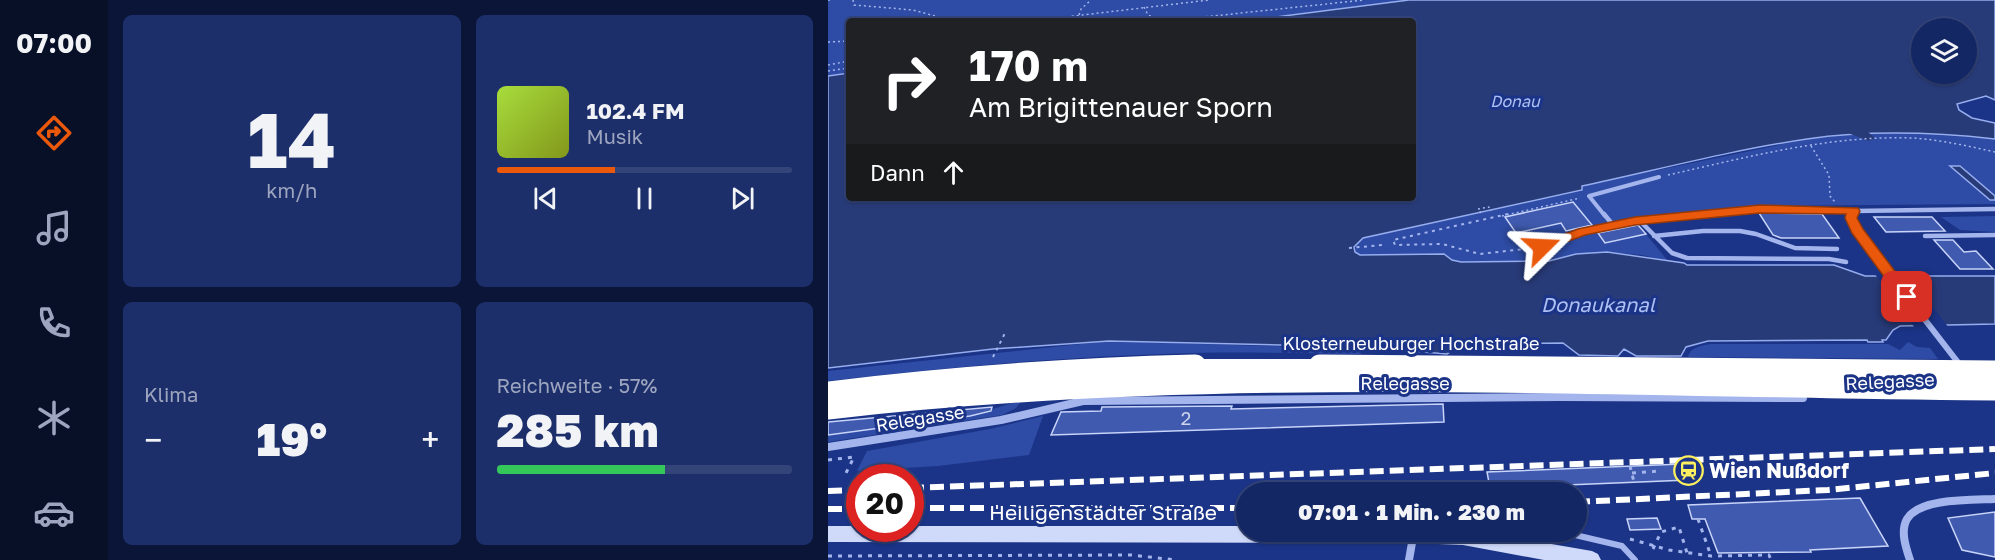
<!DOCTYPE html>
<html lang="de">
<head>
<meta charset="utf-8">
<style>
  :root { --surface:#142765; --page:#1d2f6b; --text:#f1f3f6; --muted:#9da5bf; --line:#334479; --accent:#ea580c }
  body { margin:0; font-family:"Golos Text",sans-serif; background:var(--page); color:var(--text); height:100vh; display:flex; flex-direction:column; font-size:22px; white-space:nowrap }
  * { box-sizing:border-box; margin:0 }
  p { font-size:20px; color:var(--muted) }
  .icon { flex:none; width:33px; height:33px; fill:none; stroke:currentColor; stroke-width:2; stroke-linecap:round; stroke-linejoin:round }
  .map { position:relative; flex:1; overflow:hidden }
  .sheet { display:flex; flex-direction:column; gap:15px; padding:15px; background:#0b1538; width:720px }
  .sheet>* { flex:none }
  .hud { position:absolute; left:18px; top:18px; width:570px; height:183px; border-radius:6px; box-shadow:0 2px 4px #0004,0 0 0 2px var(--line); background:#202124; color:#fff; overflow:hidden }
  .buttons { position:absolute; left:1083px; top:18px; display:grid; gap:12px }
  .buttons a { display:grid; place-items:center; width:66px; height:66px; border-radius:50%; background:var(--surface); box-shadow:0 2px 4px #0004,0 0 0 2px var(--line); font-size:30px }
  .speed { position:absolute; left:18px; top:464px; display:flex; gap:12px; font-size:30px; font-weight:700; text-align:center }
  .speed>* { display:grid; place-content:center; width:78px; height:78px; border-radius:50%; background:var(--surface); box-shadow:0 2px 4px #0004,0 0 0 2px var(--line); line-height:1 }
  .speed .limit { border:9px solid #d22; background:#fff; color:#111 }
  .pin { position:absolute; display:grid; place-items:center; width:51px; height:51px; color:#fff; margin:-26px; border-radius:12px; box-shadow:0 3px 9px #0006 }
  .me { position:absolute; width:66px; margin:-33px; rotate:69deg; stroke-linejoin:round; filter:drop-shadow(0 0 4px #0008) }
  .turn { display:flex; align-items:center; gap:21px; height:126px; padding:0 24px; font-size:27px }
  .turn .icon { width:78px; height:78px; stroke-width:2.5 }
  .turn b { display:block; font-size:42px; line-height:51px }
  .then { display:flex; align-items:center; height:57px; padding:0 24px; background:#0003; gap:12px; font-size:22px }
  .big { font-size:45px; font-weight:800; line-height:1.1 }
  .sheet .widget { flex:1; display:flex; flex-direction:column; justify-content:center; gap:9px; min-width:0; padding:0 21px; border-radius:9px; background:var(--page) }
  .sheet .dial { align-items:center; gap:0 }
  .dial b { font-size:78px; line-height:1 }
  .song { display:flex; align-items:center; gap:18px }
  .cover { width:72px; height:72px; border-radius:9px; background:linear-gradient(135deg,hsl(80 70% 55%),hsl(70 70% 35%)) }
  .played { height:6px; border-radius:3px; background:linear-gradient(90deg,var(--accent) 40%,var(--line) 40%) }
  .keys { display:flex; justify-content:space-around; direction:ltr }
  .heat { display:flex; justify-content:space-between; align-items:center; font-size:33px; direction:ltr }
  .charge { height:9px; border-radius:4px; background:linear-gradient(90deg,#34c759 57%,var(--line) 0) }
  .sheet .tiles { flex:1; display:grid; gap:15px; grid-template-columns:repeat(2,1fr) }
  .trip { position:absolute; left:408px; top:482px; width:351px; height:60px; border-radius:30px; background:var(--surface); box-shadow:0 2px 4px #0004,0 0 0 2px var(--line); font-weight:800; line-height:60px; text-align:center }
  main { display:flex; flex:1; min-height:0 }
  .tabs { display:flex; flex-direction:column; width:108px; justify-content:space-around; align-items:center; background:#081028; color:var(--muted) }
  .tabs .icon { width:42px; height:42px }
  .tabs .on { color:var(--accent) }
  .tabs b { font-size:27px; color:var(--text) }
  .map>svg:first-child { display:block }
  .green { fill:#2e4ca5 }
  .water { fill:#283b79; stroke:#96adee; stroke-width:1.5; fill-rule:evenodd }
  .pier { fill:#1b3487 }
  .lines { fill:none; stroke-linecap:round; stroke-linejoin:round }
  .canal { fill:#283b79; fill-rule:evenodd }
  .building { fill:#3f5aae; stroke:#c8d4f9; stroke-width:1.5 }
  .path-far2 { stroke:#a3b5ec; stroke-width:1.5; stroke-dasharray:2 3; stroke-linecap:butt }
  .path-far1 { stroke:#a3b5ec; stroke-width:2; stroke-dasharray:3 4.5; stroke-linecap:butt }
  .path { stroke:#a3b5ec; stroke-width:3; stroke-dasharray:4 6; stroke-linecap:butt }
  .lane-far2 { stroke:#a3b5ec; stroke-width:4 }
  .lane-far1 { stroke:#a3b5ec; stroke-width:4.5 }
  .lane { stroke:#a3b5ec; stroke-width:6 }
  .street-far2 { stroke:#a3b5ec; stroke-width:4.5 }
  .street-far1 { stroke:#a3b5ec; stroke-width:6 }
  .street { stroke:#a3b5ec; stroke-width:8 }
  .secondary { fill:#cfd9f9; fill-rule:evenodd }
  .rail { stroke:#fff; stroke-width:6; stroke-dasharray:14 6; stroke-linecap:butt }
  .highway-bridge-far1 { stroke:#fff; stroke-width:18 }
  .highway-bridge { stroke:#fff; stroke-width:23 }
  .route { fill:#ea580c; stroke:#983908; stroke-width:1.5 }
  .labels { text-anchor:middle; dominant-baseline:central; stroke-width:6; stroke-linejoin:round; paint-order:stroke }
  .far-water-label { font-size:16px; font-style:italic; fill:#aec0f3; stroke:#1b3487 }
  .street-label { font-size:18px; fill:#fff; stroke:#1b3487 }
  .near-number-label { font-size:18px; fill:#cfd6eb }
  .water-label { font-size:20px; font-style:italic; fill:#aec0f3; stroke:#1b3487 }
  .near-poi-label { font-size:21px; font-weight:bold; fill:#fff; stroke:#1b3487; text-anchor:start }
  .near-street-label { font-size:21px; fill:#fff; stroke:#1b3487 }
</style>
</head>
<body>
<main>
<nav class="tabs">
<b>07:00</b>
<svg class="icon on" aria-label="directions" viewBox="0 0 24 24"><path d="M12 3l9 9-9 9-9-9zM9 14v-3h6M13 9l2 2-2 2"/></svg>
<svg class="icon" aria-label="music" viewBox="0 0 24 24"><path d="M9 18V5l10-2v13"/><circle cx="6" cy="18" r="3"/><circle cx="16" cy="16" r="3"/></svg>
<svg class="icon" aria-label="phone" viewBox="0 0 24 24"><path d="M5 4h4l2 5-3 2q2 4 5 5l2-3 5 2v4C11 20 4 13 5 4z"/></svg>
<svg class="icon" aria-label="climate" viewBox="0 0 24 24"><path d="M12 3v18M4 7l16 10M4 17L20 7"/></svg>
<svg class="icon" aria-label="car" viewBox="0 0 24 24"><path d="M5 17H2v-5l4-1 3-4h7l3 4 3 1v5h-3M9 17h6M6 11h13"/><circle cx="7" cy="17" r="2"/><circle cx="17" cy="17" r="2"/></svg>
</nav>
<section class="sheet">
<div class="tiles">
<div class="widget dial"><b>14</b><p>km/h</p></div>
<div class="widget">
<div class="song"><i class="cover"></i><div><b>102.4 FM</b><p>Musik</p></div></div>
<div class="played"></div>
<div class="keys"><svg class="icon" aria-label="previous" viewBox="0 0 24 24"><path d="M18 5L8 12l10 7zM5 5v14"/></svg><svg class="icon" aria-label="pause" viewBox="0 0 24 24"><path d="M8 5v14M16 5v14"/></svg><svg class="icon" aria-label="next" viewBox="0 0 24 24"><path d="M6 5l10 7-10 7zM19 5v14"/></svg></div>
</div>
<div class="widget"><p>Klima</p>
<div class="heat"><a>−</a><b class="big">19°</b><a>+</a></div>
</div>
<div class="widget"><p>Reichweite · 57%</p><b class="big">285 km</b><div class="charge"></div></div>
</div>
</section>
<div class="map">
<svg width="1167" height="560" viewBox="0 0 1167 560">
  <rect width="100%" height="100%" fill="#1b3487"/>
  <path class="green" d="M0,0H581L416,21H21V73L0,76Z
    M1079,133L1167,139V204L929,206L805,218L840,261L814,255L779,252L748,254L721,261L633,262L624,260L616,254L544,255H532L527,251L529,242L534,238L753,191L754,186L979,139L1036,134Z
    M1167,216V232L1132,230L1113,217Z
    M281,341L533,349V354C477,353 420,352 364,353C242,356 121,367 0,381V371Z
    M1080,342L1089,347L1102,348L1110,359L860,357C862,347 873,346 882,344H1060L1072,350Z
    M194,400L188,408L174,415L0,442V435L142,416Z
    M215,416L201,455L110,466L29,471L39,451L162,429Z"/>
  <path class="water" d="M581,0H1167V100L1158,96L1129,104L1131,110L1144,118L1167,123V139C1105,132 1041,130 979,139C904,150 829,170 754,186V190L535,238L526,247L527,252L532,255L616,254L624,260L633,262L721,261L748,254L779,252L856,263L859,265H1006L1037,276H1167V324L1072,326L1065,330L1058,340H1054L1055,342H1040L1039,340L880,341L858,347L853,356H808L796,349L790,356L751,355L735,343L635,344L619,354L537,347L281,341L165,349L0,368V76L21,73V198H585V21H416ZM1094,28H1138V74H1094Z
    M1122,166H1132L1167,196V200H1162Z"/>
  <path class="pier" d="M1046,273H1078L1121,328H1087Z"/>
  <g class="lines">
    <path class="canal" d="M1016,125L1040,132L1047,138L1041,141L1012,130L1010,128Z"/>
  </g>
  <path class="building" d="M745,202L764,225L738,231L733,223L688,233L677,217Z
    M931,213L994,214L1011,238H953L945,235Z
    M1046,217H1104L1117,231L1058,232Z
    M810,225L818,234L777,243L770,233Z
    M1106,240H1125L1136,252L1148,251L1165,269H1132Z
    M615,404L616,422L223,435L233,412L273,411L274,407L404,406L403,409Z
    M164,407L163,411L142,416L0,435V422Z
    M854,464L860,480L662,488L659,472Z
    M1032,498L1060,546L982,550L983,552L890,553L877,519H864L860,505Z
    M1167,512V557L1134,550L1120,518Z
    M829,518L833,529L802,530L799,519Z"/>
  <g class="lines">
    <path class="path-far2" d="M0,0H3
      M25,0L26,5L85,10L107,16L115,21
      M316,7L320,15L334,21
      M251,15L253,9L263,0
      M204,21L381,0
      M338,21L536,0
      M367,21L379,16L382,21
      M0,42L21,41
      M0,65L21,61
      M0,71L21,68
      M983,146L1001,175L1002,196L1007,202
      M840,175C920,157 1002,135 1085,138C1113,140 1140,146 1167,152
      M653,213L650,209L661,207L663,211
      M674,216L752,198"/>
    <path class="path-far1" d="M680,214L565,240L567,245L614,244L652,254L705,248
      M521,248L555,245
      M165,357L177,333"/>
    <path class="path" d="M0,460L26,457L18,473
      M802,466L806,482
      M804,473L833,471
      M870,519L883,556
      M802,539L841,550L883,556L941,555L943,560
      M825,549L833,532L851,527L859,553
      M0,556L303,555L348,560"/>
    <path class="lane-far2" d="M777,216L761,196L831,177
      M864,216L932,209L1026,211"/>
    <path class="lane-far1" d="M776,214L785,225
      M811,220L844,253L859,258L1001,259L1018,262
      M826,236L875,231H912L928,234L967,248L1009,249
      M1097,236L1167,235
      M714,247L755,231L807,221L879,214"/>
    <path class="lane" d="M730,531L794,546L807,560"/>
    <path class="street-far2" d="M1024,216L1026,211L1167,209"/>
    <path class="street-far1" d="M1024,214L1023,217L1039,245L1132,365"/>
    <path class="street" d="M0,447L173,420L255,401L733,397L975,398
      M581,560L585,537
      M1082,560C1078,548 1072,531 1079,519C1091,498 1145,500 1167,499"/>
    <path class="secondary" d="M0,526H32V528H82V526H418V531H649L764,551L770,554L773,560H716L635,545L585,543L0,542Z"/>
    <path class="rail" d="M82,488L1167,449
      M0,491L32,490
      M748,502L1000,490L1167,473
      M82,508H418
      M0,509H32"/>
    <path class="highway-bridge-far1" d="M306,368H840"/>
    <path class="highway-bridge" d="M492,366L1167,372
      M0,393C122,378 244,369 367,366
      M0,408C386,363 779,386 1167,389"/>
  </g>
  <path class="route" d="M932,205L1030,208L1032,211L1029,218L1035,229L1084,294L1086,297L1084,301H1074L1024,233L1017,218L1018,214L932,213L807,225L757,235L714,251L708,247L710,244L750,229L807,217Z"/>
  <defs>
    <symbol id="station-ring" viewBox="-11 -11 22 22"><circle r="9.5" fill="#1b3487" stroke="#fdf05f" stroke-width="1.5"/><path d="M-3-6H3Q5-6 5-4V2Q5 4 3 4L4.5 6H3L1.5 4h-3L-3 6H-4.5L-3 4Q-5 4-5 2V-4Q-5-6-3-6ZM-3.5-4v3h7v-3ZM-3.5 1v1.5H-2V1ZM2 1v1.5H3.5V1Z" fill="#fdf05f"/></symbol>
  </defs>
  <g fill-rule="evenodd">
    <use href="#station-ring" x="844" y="454" width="33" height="33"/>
  </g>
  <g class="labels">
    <g class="far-water-label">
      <text x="687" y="101">Donau</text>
    </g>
    <g class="street-label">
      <text x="583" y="343">Klosterneuburger Hochstraße</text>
      <text transform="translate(1062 381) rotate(-3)">Relegasse</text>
      <text x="577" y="383">Relegasse</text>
      <text transform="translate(92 418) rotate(-9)">Relegasse</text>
    </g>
    <g class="near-number-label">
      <text x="358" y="418">2</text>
    </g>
    <g class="water-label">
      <text x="770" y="304">Donaukanal</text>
    </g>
    <g class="near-poi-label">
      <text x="881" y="470">Wien Nußdorf</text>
    </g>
    <g class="near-street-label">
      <text x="275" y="512">Heiligenstädter Straße</text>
    </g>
  </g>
</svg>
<div class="buttons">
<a><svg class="icon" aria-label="layers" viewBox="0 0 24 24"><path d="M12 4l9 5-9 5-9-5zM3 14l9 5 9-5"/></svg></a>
</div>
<div class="speed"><div class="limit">20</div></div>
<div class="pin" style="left:1079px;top:297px;background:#d93025"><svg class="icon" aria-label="arrive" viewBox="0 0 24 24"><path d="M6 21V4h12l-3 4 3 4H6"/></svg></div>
<svg class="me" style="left:714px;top:247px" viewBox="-20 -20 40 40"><path d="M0-17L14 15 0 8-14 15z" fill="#ea580c" stroke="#fff" stroke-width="4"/></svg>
<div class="trip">07:01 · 1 Min. · 230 m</div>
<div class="hud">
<div class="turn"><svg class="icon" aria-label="right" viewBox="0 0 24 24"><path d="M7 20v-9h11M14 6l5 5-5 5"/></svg><div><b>170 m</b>Am Brigittenauer Sporn</div></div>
<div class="then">Dann<svg class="icon" aria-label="ahead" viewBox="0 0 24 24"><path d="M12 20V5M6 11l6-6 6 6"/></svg></div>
</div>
</div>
</main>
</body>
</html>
